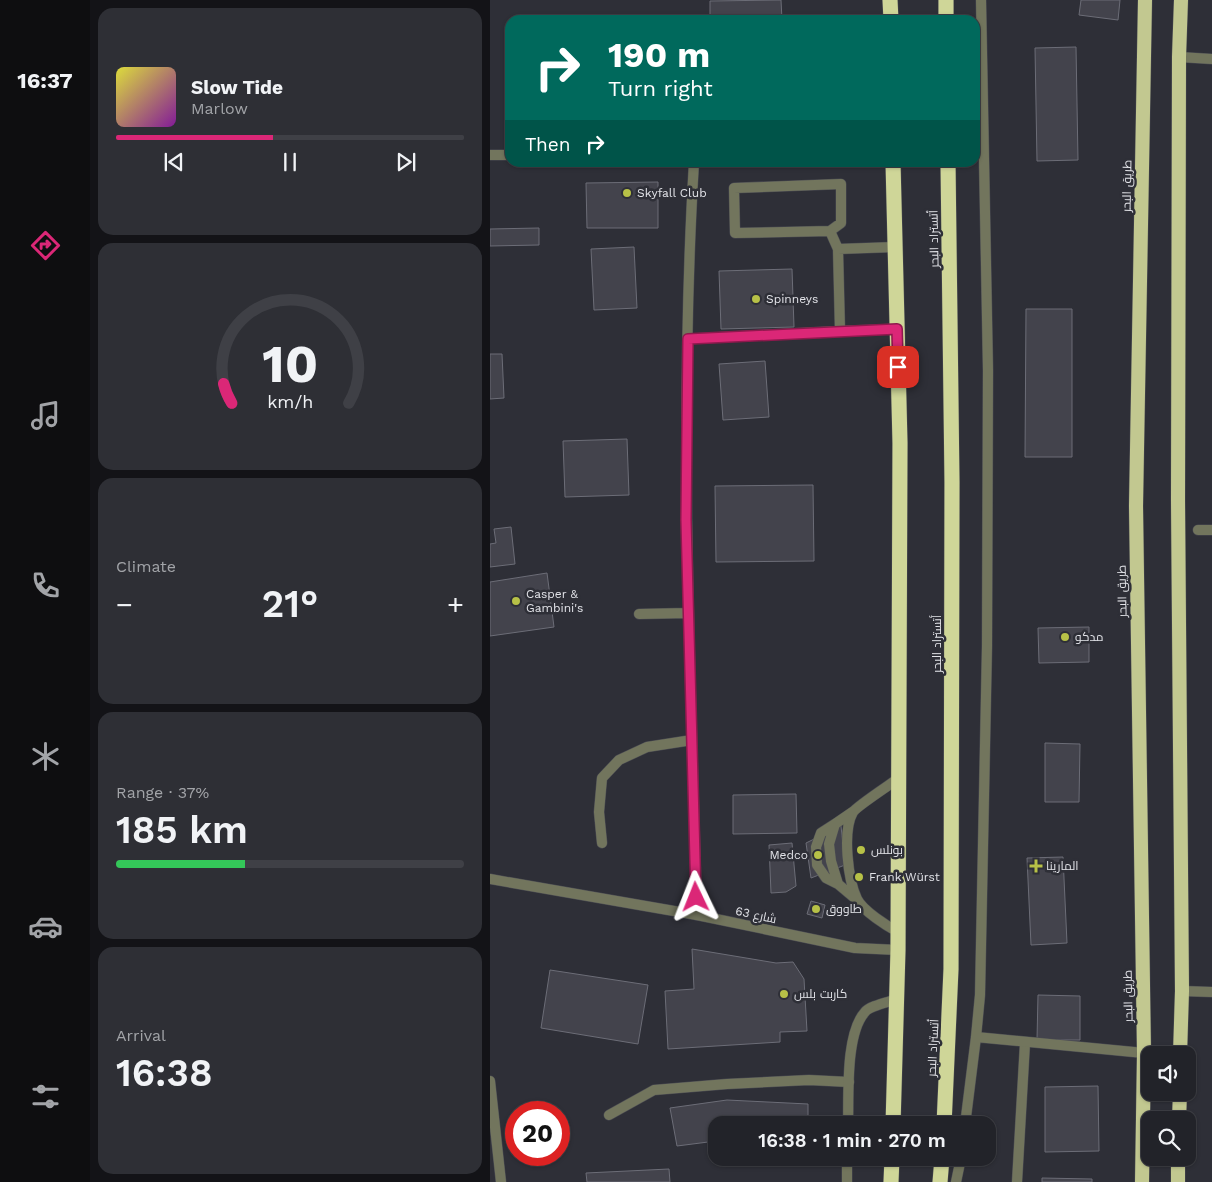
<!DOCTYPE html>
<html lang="en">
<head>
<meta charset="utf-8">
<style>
  :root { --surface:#222329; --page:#2e2f35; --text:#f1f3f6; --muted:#a2a4a8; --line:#3f4046; --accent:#db2777 }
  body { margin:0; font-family:"Work Sans",Cairo,sans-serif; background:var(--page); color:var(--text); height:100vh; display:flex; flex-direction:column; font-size:19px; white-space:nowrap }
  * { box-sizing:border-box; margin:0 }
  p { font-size:16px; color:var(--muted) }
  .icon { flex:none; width:28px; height:28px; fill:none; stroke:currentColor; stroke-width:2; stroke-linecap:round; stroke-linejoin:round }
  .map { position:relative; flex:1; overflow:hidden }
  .panel { display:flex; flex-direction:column; gap:8px; padding:8px; background:#131317; width:400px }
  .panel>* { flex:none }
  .guide { position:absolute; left:15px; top:15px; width:475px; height:152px; border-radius:15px; box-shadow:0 1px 4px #0004,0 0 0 1px var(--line); background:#00695c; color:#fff; overflow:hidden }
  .fabs { position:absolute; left:651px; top:1046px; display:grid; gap:10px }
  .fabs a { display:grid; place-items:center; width:55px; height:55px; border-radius:10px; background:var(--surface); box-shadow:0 1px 4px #0004,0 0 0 1px var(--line); font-size:25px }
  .speed { position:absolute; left:15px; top:1101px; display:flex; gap:10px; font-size:25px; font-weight:700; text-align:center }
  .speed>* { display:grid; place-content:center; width:65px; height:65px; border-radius:50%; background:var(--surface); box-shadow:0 1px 4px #0004,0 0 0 1px var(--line); line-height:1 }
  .speed .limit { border:8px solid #d22; background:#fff; color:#111 }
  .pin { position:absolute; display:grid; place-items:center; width:42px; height:42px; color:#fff; margin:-21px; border-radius:10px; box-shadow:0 2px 8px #0006 }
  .me { position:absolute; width:55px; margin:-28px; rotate:358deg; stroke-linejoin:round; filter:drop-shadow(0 0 4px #0008) }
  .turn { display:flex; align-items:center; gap:18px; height:105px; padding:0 20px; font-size:22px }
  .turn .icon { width:65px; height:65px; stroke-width:2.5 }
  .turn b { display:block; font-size:35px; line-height:42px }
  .then { display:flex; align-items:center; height:48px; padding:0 20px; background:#0003; gap:10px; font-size:19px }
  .big { font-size:38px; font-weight:600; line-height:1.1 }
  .panel .card { flex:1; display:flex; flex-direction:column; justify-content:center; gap:8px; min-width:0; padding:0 18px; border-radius:15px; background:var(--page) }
  .panel .dial { align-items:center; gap:0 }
  .dial svg { height:130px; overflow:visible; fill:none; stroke:var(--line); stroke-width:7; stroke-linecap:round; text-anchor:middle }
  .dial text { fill:var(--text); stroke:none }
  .song { display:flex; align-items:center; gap:15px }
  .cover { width:60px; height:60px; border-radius:8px; background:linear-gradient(135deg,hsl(60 70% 55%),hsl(290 70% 35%)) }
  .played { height:5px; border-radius:2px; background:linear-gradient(90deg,var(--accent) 45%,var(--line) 45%) }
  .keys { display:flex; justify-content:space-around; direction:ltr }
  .heat { display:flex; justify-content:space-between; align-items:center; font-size:28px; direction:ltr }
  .charge { height:8px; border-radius:4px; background:linear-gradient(90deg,#34c759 37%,var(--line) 0) }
  .trip { position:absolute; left:218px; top:1116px; width:288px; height:50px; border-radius:15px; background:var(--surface); box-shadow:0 1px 4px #0004,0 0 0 1px var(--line); font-weight:600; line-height:50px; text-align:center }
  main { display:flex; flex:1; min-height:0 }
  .tabs { display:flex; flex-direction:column; width:90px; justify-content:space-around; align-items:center; background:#0e0e10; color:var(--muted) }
  .tabs .icon { width:35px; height:35px }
  .tabs .on { color:var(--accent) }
  .tabs b { font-size:22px; color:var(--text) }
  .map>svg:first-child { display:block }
  .building { fill:#43434c; stroke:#6c6d77 }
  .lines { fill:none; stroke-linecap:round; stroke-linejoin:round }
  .service-casing { stroke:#4b4c53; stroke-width:11 }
  .minor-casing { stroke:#4b4c53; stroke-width:11 }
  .tertiary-casing { stroke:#4b4c53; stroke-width:11 }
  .trunk-casing { stroke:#4b4c53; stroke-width:15 }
  .motorway-casing { stroke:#4b4c53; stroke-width:16 }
  .service { stroke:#72755d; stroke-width:10 }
  .minor { stroke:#72755d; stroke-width:10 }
  .tertiary { stroke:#72755d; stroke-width:10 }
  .trunk { stroke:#c2c890; stroke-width:14 }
  .motorway { stroke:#cfd698; stroke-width:15 }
  .route-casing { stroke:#8e194d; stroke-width:12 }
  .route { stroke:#db2777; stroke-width:9 }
  .poi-dot { fill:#b7c147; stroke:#2e2f37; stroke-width:2 }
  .labels { text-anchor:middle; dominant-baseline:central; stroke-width:5; stroke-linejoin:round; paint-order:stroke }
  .street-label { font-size:12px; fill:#e2e3e8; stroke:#2e2f37 }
  .poi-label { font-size:12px; fill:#e2e3e8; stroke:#2e2f37; text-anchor:start }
</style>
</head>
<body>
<main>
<nav class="tabs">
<b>16:37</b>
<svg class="icon on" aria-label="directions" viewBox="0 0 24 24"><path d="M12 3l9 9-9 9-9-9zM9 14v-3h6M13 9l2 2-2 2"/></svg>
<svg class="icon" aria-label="music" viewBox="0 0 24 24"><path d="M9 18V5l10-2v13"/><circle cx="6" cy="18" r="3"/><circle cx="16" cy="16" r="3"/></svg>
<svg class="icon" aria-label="phone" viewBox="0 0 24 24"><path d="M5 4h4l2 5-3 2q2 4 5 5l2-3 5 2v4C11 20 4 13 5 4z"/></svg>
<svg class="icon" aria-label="climate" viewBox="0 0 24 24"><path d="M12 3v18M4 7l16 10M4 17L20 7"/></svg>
<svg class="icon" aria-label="car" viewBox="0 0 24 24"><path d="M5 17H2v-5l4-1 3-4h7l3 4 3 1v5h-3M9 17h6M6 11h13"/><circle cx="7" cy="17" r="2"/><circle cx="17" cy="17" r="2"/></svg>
<svg class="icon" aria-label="filters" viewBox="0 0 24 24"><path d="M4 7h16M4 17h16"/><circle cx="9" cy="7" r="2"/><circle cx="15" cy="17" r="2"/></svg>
</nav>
<section class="panel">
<div class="card">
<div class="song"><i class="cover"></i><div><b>Slow Tide</b><p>Marlow</p></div></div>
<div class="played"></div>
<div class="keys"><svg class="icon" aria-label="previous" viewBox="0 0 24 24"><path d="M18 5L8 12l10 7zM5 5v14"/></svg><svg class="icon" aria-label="pause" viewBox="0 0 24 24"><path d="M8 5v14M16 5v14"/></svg><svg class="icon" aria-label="next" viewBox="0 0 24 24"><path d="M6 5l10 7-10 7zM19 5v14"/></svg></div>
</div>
<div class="card dial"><svg viewBox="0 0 100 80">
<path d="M14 69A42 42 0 1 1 86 69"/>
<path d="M14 69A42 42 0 0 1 9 57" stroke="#db2777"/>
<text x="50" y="56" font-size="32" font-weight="700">10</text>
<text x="50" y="72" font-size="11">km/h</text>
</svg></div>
<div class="card"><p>Climate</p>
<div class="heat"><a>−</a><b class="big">21°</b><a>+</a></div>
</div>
<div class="card"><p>Range · 37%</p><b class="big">185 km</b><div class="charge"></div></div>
<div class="card"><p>Arrival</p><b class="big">16:38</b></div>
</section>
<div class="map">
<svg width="722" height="1182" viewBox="0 0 722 1182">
  <rect width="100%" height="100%" fill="#2e2f37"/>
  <path class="building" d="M291,0L292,20H220V1Z
    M591,0H630L628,20L589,15Z
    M586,47L588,160L547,161L545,48Z
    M168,182V228H97L96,183Z
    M49,228V245L0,246V229Z
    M144,247L147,308L104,310L101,249Z
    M302,269L304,327L231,329L229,271Z
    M536,309H582V457H535Z
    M0,354H12L14,398L0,399Z
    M275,361L279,417L233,420L229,364Z
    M137,439L139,495L75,497L73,441Z
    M323,485L324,561L226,562L225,486Z
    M21,527L25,564L0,567V544L6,543L4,529Z
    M57,573L64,627L0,636V582Z
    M599,627V662L549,663L548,628Z
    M555,743L590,744L589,802H555Z
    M306,794L307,833L243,834V795Z
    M351,826L355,865L321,878L316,843Z
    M302,843L306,886L296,892L281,893L279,845Z
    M573,857L577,943L541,945L537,858Z
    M321,901L335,905L332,918L317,914Z
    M202,949L286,963L303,962L314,979L317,1031L290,1032V1042L178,1049L175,991L204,989Z
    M60,970L158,985L148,1044L51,1028Z
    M548,995L590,996V1040H547Z
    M608,1086L609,1151L555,1152V1087Z
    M237,1100L318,1104V1125H226V1141L187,1146L180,1108Z
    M179,1169L180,1182H97L96,1173Z
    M552,1178L602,1179V1182H552Z"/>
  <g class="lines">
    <defs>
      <path id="service" d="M204,162C189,413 200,664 207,915
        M348,249L405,247
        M350,331L407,329
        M198,339L350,331L348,249L340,231L351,223V184L244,188L245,233L340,231
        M149,614L198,613
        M364,811L345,824L339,844L341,861L348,884L367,900
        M345,824L331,833L326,847L327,865L336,878L348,884
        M112,843L109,812L112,778L129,760L157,747L202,740
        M408,932C397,926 373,911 367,899C358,880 352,831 363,812C367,806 401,784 409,778
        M119,1115L164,1090L237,1084L319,1080L359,1082
        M527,1182L535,1043"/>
      <path id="minor" d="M689,57L722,59
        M708,530H722
        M692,991L722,992
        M486,1037L654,1053
        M475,1125L486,1037L490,995L497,646L498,370L491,0
        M466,1182L471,1158"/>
      <path id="tertiary" d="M0,155H20
        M0,879L207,915L365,948L408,950
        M0,1081L11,1182
        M358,1125C359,1096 355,1034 375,1012C379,1006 399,1002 407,999
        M357,1182V1158"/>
      <path id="trunk" d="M690,1055L692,991L688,500L689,57L691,0
        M689,1120L690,1092
        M652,1182L654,1053L646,506L655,0
        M688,1182V1158"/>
      <path id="motorway" d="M400,0L401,20
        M456,0V20
        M403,1125L408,950L410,443L403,162
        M454,1125L461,969L462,482L458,162
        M401,1182L402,1158
        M450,1182L452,1158"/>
    </defs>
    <use href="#service" class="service-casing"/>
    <use href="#minor" class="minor-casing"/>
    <use href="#tertiary" class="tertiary-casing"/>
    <use href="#trunk" class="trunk-casing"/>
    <use href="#motorway" class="motorway-casing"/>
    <use href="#service" class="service"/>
    <use href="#minor" class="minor"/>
    <use href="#tertiary" class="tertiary"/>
    <use href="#trunk" class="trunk"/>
    <use href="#motorway" class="motorway"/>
  </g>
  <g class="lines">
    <defs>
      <path id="route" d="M206,897L196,520L198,339L407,329L408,367"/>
    </defs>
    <use href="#route" class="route-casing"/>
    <use href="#route" class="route"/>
  </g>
  <g class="poi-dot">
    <circle cx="137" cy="193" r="5"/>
    <circle cx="266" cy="299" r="5"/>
    <circle cx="26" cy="601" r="5"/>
    <circle cx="575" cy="637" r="5"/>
    <circle cx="371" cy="850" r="5"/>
    <circle cx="328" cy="855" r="5"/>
    <path d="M543.5 858.5h5v5h5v5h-5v5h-5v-5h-5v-5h5z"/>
    <circle cx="369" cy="877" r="5"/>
    <circle cx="326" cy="909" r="5"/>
    <circle cx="294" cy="994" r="5"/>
  </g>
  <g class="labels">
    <g class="street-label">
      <text transform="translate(637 186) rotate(-89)">طريق البحر</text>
      <text transform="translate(444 239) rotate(-91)">أتستراد البحر</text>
      <text transform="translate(632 591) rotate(-91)">طريق البحر</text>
      <text transform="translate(447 644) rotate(-90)">أتستراد البحر</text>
      <text transform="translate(266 915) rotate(12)">شارع 63</text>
      <text transform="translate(638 996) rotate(-91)">طريق البحر</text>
      <text transform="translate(443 1048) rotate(-87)">أتستراد البحر</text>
    </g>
    <g class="poi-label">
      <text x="147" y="193">Skyfall Club</text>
      <text x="276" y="299">Spinneys</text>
      <text x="36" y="594">Casper &amp;<tspan x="36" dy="14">Gambini's</tspan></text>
      <text x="585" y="637">مدكو</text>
      <text x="381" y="850">بونلس</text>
      <text x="318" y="855" text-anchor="end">Medco</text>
      <text x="556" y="866">المارينا</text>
      <text x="379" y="877">Frank Würst</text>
      <text x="336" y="909">طاووق</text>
      <text x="304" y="994">كاربت بلس</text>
    </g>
  </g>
</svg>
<div class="fabs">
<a><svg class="icon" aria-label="sound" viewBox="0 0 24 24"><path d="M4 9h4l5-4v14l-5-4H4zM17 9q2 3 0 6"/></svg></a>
<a><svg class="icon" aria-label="search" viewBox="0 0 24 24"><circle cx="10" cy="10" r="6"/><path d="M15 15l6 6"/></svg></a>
</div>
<div class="speed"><div class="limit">20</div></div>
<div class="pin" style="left:408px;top:367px;background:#d93025"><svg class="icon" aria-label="arrive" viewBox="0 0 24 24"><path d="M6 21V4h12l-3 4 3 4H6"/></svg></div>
<svg class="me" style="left:206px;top:897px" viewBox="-20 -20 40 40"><path d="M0-17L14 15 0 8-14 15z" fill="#db2777" stroke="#fff" stroke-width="4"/></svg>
<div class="trip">16:38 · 1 min · 270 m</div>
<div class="guide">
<div class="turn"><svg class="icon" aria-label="right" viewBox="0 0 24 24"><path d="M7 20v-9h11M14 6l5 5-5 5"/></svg><div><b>190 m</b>Turn right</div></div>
<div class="then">Then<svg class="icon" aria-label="right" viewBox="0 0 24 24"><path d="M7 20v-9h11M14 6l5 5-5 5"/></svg></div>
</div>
</div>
</main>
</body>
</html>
